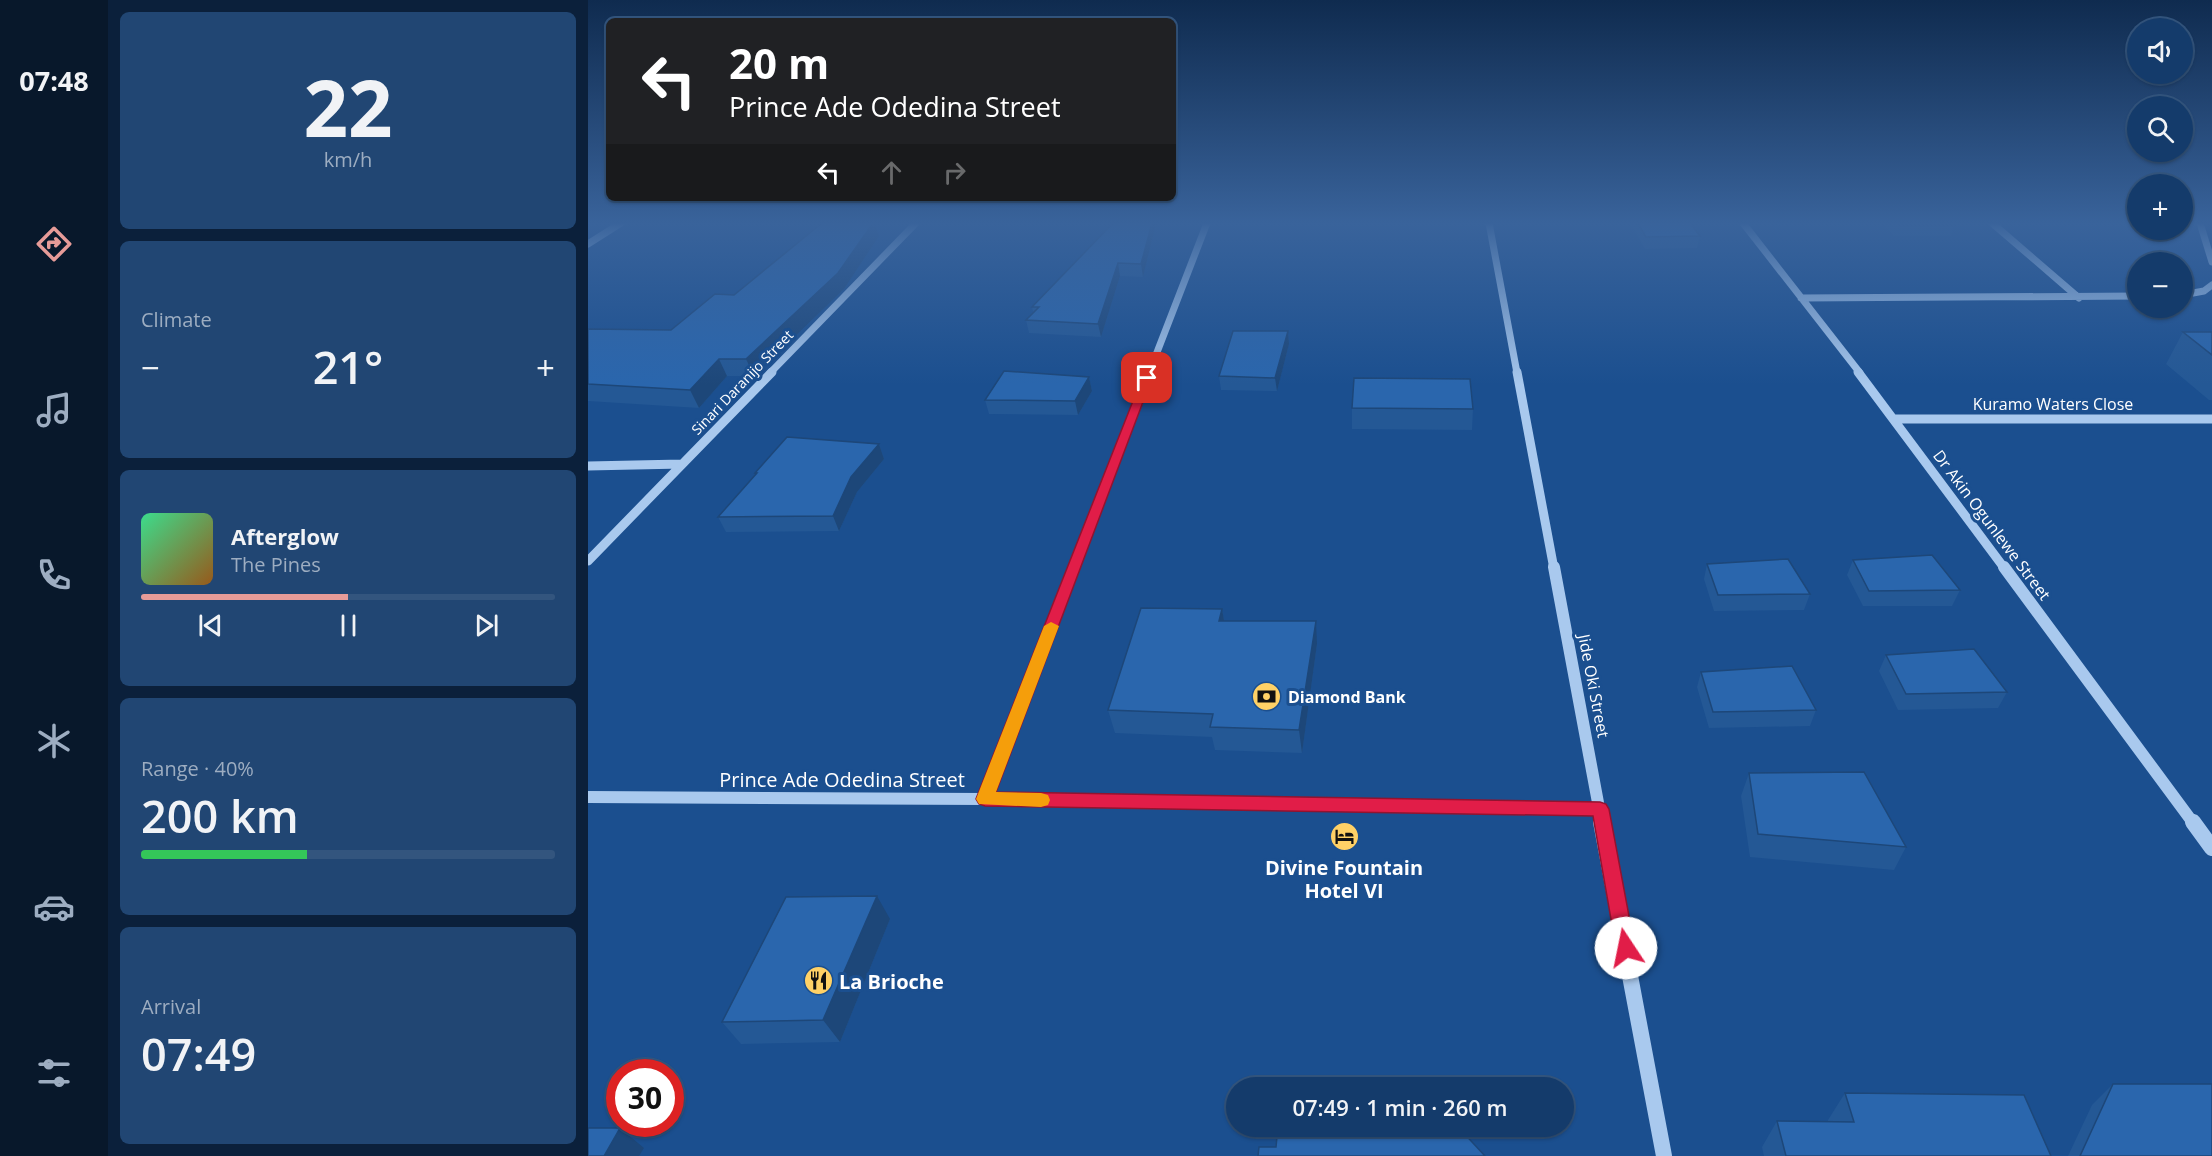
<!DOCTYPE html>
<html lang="en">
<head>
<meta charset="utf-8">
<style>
  :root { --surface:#143b6b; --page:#214673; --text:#f1f3f6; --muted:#9dadc1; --line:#33557e; --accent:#e69b98 }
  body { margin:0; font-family:"Open Sans",sans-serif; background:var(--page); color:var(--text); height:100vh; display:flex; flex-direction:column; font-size:22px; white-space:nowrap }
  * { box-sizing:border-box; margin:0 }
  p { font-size:20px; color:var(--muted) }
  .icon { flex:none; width:33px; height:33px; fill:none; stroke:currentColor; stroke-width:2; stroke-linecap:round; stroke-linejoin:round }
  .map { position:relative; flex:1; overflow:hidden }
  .panel { display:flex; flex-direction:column; gap:12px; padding:12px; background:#0b203b; width:480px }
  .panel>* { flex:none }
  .guide { position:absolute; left:18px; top:18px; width:570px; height:183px; border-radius:9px; box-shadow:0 2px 4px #0004,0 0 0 2px var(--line); background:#202124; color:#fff; overflow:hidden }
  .controls { position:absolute; left:1539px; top:18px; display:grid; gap:12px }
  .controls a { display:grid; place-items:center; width:66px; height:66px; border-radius:50%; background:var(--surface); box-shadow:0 2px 4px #0004,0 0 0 2px var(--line); font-size:30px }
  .speed { position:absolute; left:18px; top:1059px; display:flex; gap:12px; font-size:30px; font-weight:700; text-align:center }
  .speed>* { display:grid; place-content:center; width:78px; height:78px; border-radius:50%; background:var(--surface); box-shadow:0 2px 4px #0004,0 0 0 2px var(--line); line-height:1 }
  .speed .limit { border:9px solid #d22; background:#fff; color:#111 }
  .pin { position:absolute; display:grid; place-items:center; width:51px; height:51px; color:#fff; margin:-26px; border-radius:12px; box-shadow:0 3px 9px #0006 }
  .me { position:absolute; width:66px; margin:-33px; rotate:349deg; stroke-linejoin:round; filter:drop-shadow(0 0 4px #0008) }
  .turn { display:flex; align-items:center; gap:21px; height:126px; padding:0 24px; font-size:27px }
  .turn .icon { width:78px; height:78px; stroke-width:2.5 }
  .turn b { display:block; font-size:42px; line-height:51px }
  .lanes { display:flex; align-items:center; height:57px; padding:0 24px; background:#0003; justify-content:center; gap:30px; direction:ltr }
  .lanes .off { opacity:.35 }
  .big { font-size:45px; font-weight:600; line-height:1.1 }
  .panel .widget { flex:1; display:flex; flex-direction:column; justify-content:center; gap:9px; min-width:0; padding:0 21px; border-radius:9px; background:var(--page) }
  .panel .dial { align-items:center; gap:0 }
  .dial b { font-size:78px; line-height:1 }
  .song { display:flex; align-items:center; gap:18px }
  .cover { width:72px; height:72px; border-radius:9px; background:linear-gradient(135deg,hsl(150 70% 55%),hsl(30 70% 35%)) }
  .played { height:6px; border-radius:3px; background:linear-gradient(90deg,var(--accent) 50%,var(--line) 50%) }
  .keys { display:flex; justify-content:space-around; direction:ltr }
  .heat { display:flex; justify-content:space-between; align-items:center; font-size:33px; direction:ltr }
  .charge { height:9px; border-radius:4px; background:linear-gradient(90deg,#34c759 40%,var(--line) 0) }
  .trip { position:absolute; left:638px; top:1077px; width:348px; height:60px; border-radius:30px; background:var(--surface); box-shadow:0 2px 4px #0004,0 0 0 2px var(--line); font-weight:600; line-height:60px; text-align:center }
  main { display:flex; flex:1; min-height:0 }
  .tabs { display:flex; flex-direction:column; width:108px; justify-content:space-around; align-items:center; background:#08182b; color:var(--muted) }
  .tabs .icon { width:42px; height:42px }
  .tabs .active { color:var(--accent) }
  .tabs b { font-size:27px; color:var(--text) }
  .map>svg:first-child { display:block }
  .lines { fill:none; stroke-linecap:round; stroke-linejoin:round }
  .minor-far3 { stroke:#a9c9ee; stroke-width:7 }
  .minor-far2 { stroke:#a9c9ee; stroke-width:9 }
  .minor-far1 { stroke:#a9c9ee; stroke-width:12 }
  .minor { stroke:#a9c9ee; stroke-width:16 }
  .wall { fill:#245895 }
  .shaded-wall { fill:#1d4779 }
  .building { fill:#2a66ad; stroke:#1d4779; stroke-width:1.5 }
  .route { fill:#e11d48; stroke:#92132f; stroke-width:1.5 }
  .slow { fill:#f59e0b }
  .labels { text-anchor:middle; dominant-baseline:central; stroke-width:6; stroke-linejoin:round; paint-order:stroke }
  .far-street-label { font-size:14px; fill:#fff; stroke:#1b4f8f }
  .street-label { font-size:16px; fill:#fff; stroke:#1b4f8f }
  .poi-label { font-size:16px; font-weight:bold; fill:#fff; stroke:#1b4f8f; text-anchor:start }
  .near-street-label { font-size:20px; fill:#fff; stroke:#1b4f8f }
  .near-poi-label { font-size:20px; font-weight:bold; fill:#fff; stroke:#1b4f8f }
</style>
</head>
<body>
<main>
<nav class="tabs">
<b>07:48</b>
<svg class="icon active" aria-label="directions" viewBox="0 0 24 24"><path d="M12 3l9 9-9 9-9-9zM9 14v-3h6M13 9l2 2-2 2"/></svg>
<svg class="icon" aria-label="music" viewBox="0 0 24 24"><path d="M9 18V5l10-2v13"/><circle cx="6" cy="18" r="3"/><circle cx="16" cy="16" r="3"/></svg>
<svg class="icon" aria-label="phone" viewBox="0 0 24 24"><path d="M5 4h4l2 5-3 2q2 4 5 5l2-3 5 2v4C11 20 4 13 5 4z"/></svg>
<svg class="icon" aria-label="climate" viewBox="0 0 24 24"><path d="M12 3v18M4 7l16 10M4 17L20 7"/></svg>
<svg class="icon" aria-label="car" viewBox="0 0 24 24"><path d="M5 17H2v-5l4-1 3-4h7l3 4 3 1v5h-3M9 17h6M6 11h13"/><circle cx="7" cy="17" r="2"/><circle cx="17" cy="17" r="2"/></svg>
<svg class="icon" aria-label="filters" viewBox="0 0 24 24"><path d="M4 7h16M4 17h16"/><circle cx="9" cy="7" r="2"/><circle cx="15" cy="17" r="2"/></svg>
</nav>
<section class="panel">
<div class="widget dial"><b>22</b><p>km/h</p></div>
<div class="widget"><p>Climate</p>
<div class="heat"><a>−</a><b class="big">21°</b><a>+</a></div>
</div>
<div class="widget">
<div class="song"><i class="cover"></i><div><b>Afterglow</b><p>The Pines</p></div></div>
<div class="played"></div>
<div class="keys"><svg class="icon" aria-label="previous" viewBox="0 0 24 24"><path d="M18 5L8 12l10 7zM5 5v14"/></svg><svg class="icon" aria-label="pause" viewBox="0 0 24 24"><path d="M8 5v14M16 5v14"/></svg><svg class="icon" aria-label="next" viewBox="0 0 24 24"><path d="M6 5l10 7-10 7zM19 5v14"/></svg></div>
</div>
<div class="widget"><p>Range · 40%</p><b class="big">200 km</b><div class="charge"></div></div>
<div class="widget"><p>Arrival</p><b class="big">07:49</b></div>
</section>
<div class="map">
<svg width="1624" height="1156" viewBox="0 0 1624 1156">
  <rect width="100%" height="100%" fill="#1b4f8f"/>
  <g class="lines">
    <path class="minor-far3" d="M901,223L929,373
      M1155,223L1272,373
      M1404,223L1491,298
      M1612,223L1624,262
      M0,244L33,223
      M1594,295L1616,291L1624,285
      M1213,298L1550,296
      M182,373L328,223
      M561,373L619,223"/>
    <path class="minor-far2" d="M929,372L966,569
      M1270,372L1417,569
      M1307,419H1624
      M0,466L94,464
      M0,561L184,372
      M486,569L562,372"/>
    <path class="minor-far1" d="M966,567L1014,824
      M1416,567L1606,824
      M0,797L397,799L1012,809
      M397,799L486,567"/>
    <path class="minor" d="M1013,822L1076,1156
      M1605,822L1624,848"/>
  </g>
  <path class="wall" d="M234,223H286L291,236L256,289L166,376H139L111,408L0,401V329L83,330L146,295Z
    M568,223L555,277L532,276L513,337L441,333L438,320L445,312L444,307Z
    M1042,223H1102L1112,236L1109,248L1057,249Z
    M1294,223H1364L1366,225L1363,236H1306Z
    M700,331L701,344L689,391L633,390L631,376Z
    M1595,332H1624V400H1621L1578,364Z
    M501,377L504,391L490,415L401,414L397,400Z
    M764,408L885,409L884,430L764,429Z
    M291,444L296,459L269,492L251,531L138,532L130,517L168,474L167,473Z
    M1265,560L1372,590L1364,606H1275L1259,575Z
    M1119,564L1222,594L1216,610L1126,611L1116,579Z
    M634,609L636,621L729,644L714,753L627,750L624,737L527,733L520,710Z
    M1298,655L1419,692L1410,708L1310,710L1291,671Z
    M1113,672L1228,710L1222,726L1121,728L1109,687Z
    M1161,773L1318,847L1306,870L1162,857L1153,796Z
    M302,919L252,1042L153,1044L134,1022Z
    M1525,1084L1624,1156H1480L1504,1105Z
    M1257,1093L1463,1156H1176L1174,1147L1189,1121L1240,1122V1120Z"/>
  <path class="shaded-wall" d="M285,223H286L291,236L256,289L166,376L158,359Z
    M564,223H568L555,277L553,264Z
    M530,263L532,276L513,337L510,324Z
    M700,331L701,344L689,391L687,378Z
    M131,359L139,376L111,408L102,390Z
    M501,377L504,391L490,415L487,401Z
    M291,444L296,459L269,492L251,531L245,516L263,477Z
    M634,609L638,632L631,621Z
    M728,621L729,644L714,753L711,730Z
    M289,896L302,919L252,1042L235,1020Z
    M32,1128L56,1148L51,1156H16Z"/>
  <path class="building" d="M234,223H285L250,273L158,359H131L102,390L0,384V329L83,330L127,294L146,295Z
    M525,223H564L553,264L530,263L510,324L438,320L451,307H444Z
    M1050,223H1102L1112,236L1058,237Z
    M1308,223H1364L1366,225H1310Z
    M645,331H700L687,378L631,376Z
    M1595,332H1624V355Z
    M416,371L501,377L487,401L397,400Z
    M766,378L882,379L885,409L764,408Z
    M199,437L291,444L263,477L245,516L130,517L169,473H167Z
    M1344,555L1372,590L1281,591L1265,560Z
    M1200,559L1222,594L1130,595L1119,564Z
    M553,608L634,609L631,621H728L711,730L622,727L625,714L520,710Z
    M1386,649L1419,692L1318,694L1298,655Z
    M1204,666L1228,710L1125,712L1113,672Z
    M1276,772L1318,847L1170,834L1161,773Z
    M289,896L235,1020L134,1022L198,897Z
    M1525,1084H1624V1156H1492Z
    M869,1086V1088H731Z
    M1257,1093L1436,1095L1463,1156H1198L1189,1121L1266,1122Z
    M690,1126H871V1128L897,1156H670L671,1147H688Z
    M0,1128H32L16,1156H0Z"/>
  <linearGradient id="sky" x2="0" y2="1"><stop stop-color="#0f2b4f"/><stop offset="0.58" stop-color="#39639b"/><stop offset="1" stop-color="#39639b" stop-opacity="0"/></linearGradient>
  <rect width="1624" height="385" fill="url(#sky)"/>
  <path class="route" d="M559,375L564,378L408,792L1012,802L1018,804L1021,809L1047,948L1044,954L1038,957L1031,954L1028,948L1005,816L397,806L391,804L388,799L554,378Z"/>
  <path class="slow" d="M463,622L471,626L408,792L453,793L460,795L462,800L460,805L453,807L391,804L388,799L456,626Z"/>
  <defs>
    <symbol id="bank-disc" viewBox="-11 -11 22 22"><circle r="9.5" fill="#ffd166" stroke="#1b4f8f"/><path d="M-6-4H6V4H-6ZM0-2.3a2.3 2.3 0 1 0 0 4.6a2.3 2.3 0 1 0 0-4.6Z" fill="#111"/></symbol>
    <symbol id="hotel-disc" viewBox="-11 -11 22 22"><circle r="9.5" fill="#ffd166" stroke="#1b4f8f"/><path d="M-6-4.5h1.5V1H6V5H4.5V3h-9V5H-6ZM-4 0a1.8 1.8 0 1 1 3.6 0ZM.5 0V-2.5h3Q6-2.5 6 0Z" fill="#111"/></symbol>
    <symbol id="restaurant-disc" viewBox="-11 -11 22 22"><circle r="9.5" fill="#ffd166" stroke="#1b4f8f"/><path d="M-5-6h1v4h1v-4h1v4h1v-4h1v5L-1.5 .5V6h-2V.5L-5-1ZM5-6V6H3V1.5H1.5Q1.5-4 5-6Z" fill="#111"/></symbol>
  </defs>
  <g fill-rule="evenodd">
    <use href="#bank-disc" x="662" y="680" width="33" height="33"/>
    <use href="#hotel-disc" x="740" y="820" width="33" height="33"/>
    <use href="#restaurant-disc" x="214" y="964" width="33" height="33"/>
  </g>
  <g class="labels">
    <g class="far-street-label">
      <text transform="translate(154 382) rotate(-46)">Sinari Daranijo Street</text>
    </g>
    <g class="street-label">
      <text x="1465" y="404">Kuramo Waters Close</text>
      <text transform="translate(1404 525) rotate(53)">Dr Akin Ogunlewe Street</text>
      <text transform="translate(1006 686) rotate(79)">Jide Oki Street</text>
    </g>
    <g class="poi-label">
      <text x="700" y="697">Diamond Bank</text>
    </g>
    <g class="near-street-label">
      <text x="254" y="779">Prince Ade Odedina Street</text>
    </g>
    <g class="near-poi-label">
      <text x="756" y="867">Divine Fountain<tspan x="756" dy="23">Hotel VI</tspan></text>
      <text x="251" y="981" text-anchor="start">La Brioche</text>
    </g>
  </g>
</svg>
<div class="controls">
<a><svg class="icon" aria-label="sound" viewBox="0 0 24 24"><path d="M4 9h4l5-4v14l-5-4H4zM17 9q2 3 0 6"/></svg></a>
<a><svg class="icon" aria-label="search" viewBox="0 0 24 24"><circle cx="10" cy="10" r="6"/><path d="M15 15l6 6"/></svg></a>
<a>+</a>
<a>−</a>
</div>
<div class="speed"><div class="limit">30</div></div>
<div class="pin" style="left:559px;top:378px;background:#d93025"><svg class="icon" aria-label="arrive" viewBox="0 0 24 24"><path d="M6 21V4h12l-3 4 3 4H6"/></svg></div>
<svg class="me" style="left:1038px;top:948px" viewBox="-20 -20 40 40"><circle r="19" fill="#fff"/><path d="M0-13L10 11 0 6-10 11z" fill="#e11d48"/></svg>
<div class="trip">07:49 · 1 min · 260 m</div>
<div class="guide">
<div class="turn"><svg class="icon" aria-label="left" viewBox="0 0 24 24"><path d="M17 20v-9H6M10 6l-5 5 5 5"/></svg><div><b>20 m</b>Prince Ade Odedina Street</div></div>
<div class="lanes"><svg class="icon" aria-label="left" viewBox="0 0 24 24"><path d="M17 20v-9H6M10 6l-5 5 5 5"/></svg><svg class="icon off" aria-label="ahead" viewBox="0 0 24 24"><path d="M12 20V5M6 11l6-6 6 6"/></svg><svg class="icon off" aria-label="right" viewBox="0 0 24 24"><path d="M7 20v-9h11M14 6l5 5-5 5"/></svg></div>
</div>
</div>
</main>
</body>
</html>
